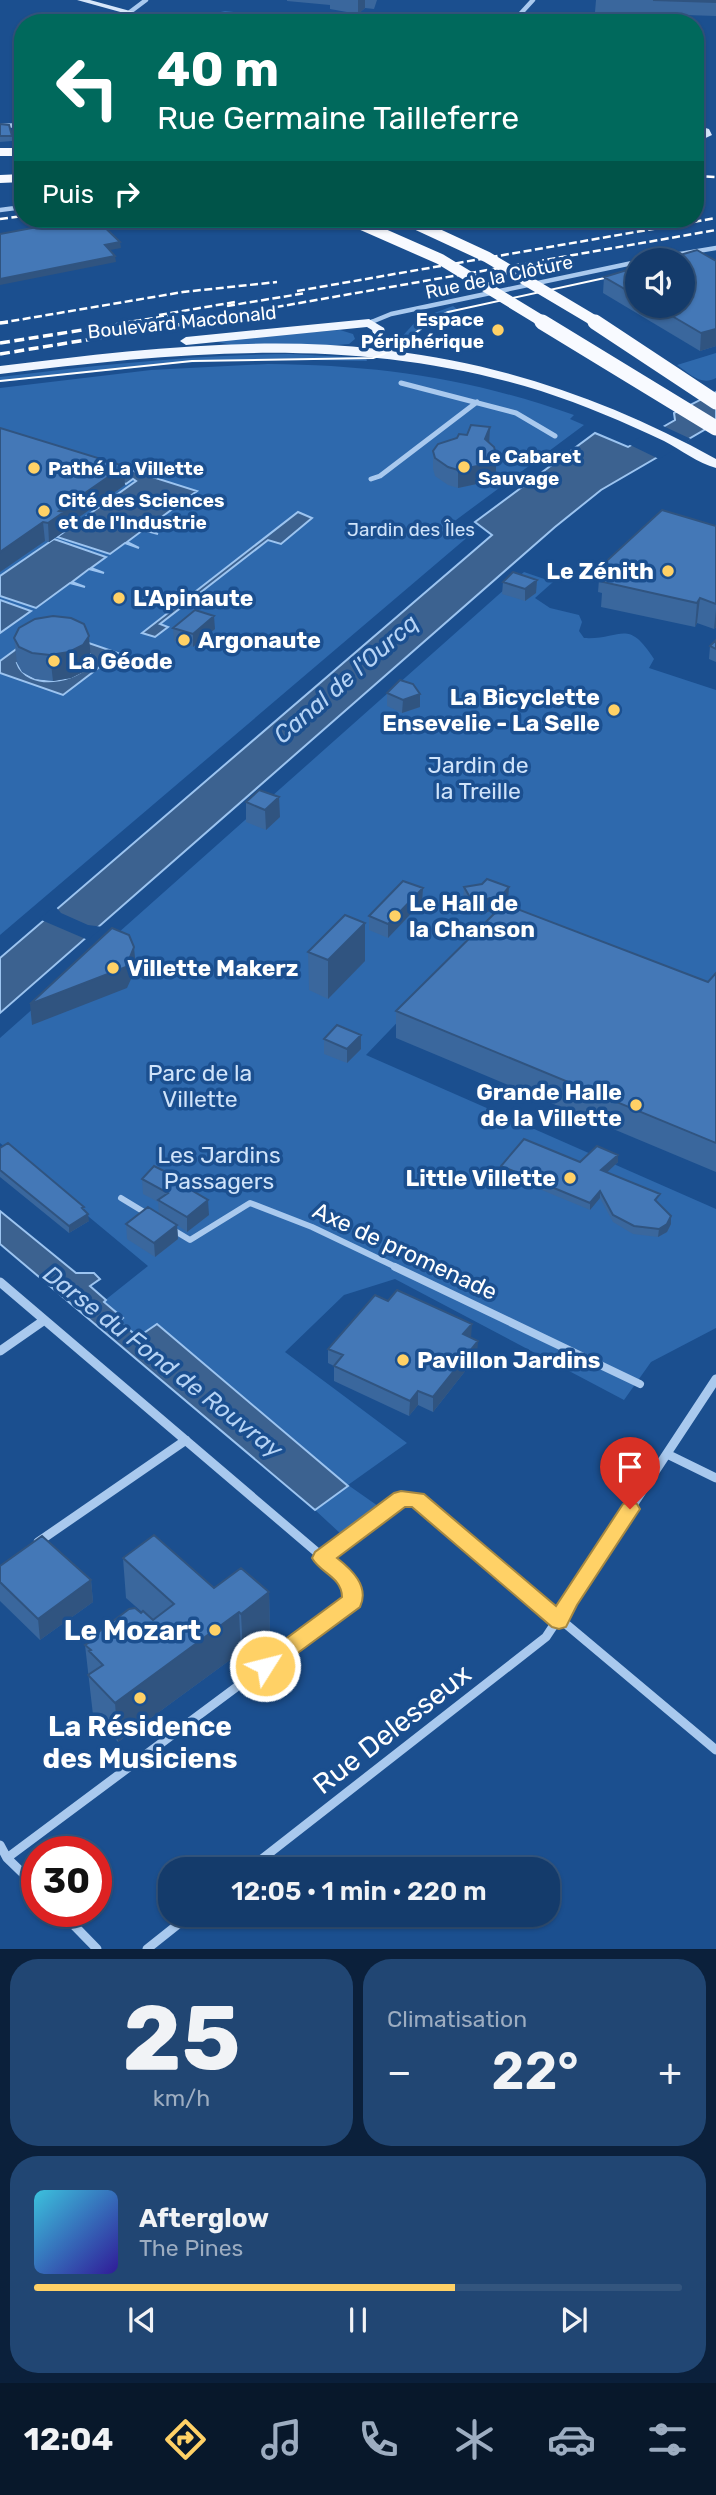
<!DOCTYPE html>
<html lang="fr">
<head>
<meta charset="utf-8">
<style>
  :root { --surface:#143b6b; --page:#214673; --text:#f1f3f6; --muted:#9dadc1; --line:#33557e; --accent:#ffd166 }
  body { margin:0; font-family:Rubik,sans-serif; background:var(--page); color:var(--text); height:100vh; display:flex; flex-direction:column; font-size:26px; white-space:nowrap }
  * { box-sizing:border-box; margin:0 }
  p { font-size:23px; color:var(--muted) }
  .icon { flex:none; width:38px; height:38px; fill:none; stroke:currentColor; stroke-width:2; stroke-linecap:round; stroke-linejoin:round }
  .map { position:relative; height:1949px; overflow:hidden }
  .drawer { display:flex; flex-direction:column; gap:10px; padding:10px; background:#0b203b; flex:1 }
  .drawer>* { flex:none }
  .banner { position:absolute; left:14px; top:14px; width:690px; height:214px; border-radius:28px; box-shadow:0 2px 5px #0004,0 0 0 2px var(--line); background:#00695c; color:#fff; overflow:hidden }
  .fabs { position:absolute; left:625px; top:248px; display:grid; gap:14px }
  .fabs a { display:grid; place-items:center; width:70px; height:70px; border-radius:50%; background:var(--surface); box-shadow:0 2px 5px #0004,0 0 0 2px var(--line); font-size:35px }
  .speed { position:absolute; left:21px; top:1836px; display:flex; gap:14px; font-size:35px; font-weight:700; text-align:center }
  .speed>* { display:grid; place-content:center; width:91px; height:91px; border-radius:50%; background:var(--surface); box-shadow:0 2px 5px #0004,0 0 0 2px var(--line); line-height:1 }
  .speed .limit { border:10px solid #d22; background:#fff; color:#111 }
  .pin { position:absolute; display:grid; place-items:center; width:60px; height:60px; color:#fff; margin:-72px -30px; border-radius:50% 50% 50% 0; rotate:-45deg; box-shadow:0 0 7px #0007 }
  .pin .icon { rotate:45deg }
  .me { position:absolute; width:77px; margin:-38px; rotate:54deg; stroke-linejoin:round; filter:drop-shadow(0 0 5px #0008) }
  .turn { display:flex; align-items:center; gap:24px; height:147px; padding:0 28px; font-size:32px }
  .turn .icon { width:91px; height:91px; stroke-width:2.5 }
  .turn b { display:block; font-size:49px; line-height:60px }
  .then { display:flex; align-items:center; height:66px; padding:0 28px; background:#0003; gap:14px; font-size:26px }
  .big { font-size:52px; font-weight:600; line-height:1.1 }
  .drawer .tile { flex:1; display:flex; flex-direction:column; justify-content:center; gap:10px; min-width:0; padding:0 24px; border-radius:28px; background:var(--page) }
  .drawer .dial { align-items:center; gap:0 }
  .dial b { font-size:91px; line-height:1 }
  .song { display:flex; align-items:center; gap:21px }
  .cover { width:84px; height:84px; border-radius:10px; background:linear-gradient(135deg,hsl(190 70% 55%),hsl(250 70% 35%)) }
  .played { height:7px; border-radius:4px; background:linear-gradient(90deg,var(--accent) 65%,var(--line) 65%) }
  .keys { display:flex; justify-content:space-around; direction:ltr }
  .heat { display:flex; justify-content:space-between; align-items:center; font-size:38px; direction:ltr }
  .drawer .tiles { flex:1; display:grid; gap:10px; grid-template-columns:1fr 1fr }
  .tile:last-child { grid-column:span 2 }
  .trip { position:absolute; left:158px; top:1857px; width:402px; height:70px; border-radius:28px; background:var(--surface); box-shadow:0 2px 5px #0004,0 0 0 2px var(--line); font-weight:600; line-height:70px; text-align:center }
  .dock { display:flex; height:112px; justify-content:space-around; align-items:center; background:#08182b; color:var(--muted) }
  .dock .icon { width:49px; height:49px }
  .dock .current { color:var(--accent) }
  .dock b { font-size:32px; color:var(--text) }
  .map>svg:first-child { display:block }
  .green { fill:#2e69ad }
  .water { fill:#3c6290; stroke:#9cc4f0; stroke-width:2; fill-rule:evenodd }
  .pier { fill:#1b4f8f }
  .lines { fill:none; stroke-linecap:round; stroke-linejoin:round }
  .pedestrian-far1 { stroke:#a9c9ee; stroke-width:6 }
  .pedestrian { stroke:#a9c9ee; stroke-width:8 }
  .minor-far2 { stroke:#a9c9ee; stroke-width:4.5 }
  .minor-far1 { stroke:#a9c9ee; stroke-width:5 }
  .minor { stroke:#a9c9ee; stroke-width:9 }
  .secondary { fill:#d6e6fa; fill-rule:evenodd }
  .primary { fill:#f0f6ff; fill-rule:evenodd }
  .trunk { fill:#f8faff; fill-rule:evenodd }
  .tram { stroke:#fff; stroke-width:2 }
  .rail-far1 { stroke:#fff; stroke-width:2.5; stroke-dasharray:8 3.5; stroke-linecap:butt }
  .rail { stroke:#fff; stroke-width:3.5; stroke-dasharray:10 4.5; stroke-linecap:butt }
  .trunk-bridge-far1 { stroke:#f8faff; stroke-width:11 }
  .trunk-bridge { stroke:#f8faff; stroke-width:15 }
  .wall { fill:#3a679d }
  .shaded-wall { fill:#305480 }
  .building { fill:#4478b7; stroke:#305480; stroke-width:2 }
  .route { fill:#ffd166; stroke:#a68842; stroke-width:2 }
  .poi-dot { fill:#ffd166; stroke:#1b4f8f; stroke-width:2.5 }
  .labels { text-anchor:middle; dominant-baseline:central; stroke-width:7; stroke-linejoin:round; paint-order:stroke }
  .far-street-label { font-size:19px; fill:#fff; stroke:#1b4f8f }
  .far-poi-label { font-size:19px; font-weight:bold; fill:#fff; stroke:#1b4f8f; text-anchor:start }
  .far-park-label { font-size:19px; fill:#cfe3fa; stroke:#1b4f8f }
  .poi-label { font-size:23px; font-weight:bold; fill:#fff; stroke:#1b4f8f; text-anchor:start }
  .park-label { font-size:23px; fill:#cfe3fa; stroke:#1b4f8f }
  .street-label { font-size:23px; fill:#fff; stroke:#1b4f8f }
  .water-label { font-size:24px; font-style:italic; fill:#b5d3f5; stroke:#1b4f8f }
  .near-poi-label { font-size:28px; font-weight:bold; fill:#fff; stroke:#1b4f8f; text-anchor:end }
  .near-street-label { font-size:28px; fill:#fff; stroke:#1b4f8f }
</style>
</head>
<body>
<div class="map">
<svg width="716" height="1949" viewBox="0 0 716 1949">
  <rect width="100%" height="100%" fill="#1b4f8f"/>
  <path class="green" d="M225,11L277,17L275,23H234L208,15Z
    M453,306L458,310L427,323L409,345L398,341L418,319Z
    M340,330L353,334L355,339L349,344L337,345H231L210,340Z
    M716,353V378C701,386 690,374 677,365Z
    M289,354L366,358L367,361L260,359L181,363L0,382V377C96,365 192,355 289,354Z
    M268,364C378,365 469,378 574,415L570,419L584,425L452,523L470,535L0,935V388L151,370Z
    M524,572L553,582L535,598L550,608L579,615L582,622L579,631L584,638C622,640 627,617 654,659L649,668L716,690V992L505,910L366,1055L716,1209V1328L651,1362L624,1400L395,1279L344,1295L285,1352L407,1443L348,1485L378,1506L341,1534L315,1510L347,1486L138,1337L119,1321L122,1318L104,1301L148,1266L0,1143V1038Z"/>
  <path class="water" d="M716,392V423L601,490L555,527L0,1013V958L492,535L475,522L595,433L628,447L675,420L674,413Z
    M86,456L197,491L163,516L175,522L161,518L145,529L158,534L143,530L127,542L139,548L125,543L110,554L57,537L136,481L133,479L126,484L79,469Z
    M298,512L312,518L281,544L268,540L160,624L168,627L155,637L142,633Z
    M54,539L106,557L91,568L104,573L89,569L72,582L85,587L70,583L36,608L0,596V576Z
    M0,600L31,611L0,633Z
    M45,628L118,653L63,695L0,673V661ZM90,654L91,661C80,684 26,691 17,663Z
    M0,1211L76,1273H94L100,1279L90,1286L106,1300L104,1302L123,1318L119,1321L138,1337L157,1324L348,1486L315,1510L0,1244Z"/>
  <path class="pier" d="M661,425L691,439L659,459L628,444Z
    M55,906L61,913L88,925L103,927L88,940L39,919Z"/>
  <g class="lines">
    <path class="pedestrian-far1" d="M121,1198L149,1215
      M170,1228L190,1240L250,1203L312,1227L398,1268"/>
    <path class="pedestrian" d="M395,1267L640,1384"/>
    <path class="minor-far2" d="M130,12L146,0
      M116,23L129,14
      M512,23L533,0
      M0,126L23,125
      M0,210L23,207
      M668,256L716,248
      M369,323L391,314L637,262"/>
    <path class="minor-far1" d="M369,323L372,322
      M401,383L516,413L555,436
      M371,479L380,476L477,402"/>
    <path class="minor" d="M0,1282L346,1577L353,1591L352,1601L7,1858
      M0,1351L43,1321
      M667,1454L716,1478
      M38,1542L186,1440
      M322,1557L401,1499H417L716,1750
      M0,1845L7,1858L37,1887
      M249,1869L546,1637L716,1379
      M60,1911L97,1949
      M147,1949L191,1914"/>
    <path class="secondary" d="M77,0H90L174,23H160Z
      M695,125L709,129L712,135L695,143V138L703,134L695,131Z"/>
    <path class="primary" d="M369,319L384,328L391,351C505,364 615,403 716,459V468C698,463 681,450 664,441C624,422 584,405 541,391C359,335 186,351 0,374V366C124,351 252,335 378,349L372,330L367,327L186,345L180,341L186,337Z"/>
    <path class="trunk" d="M0,148H23V156H0Z
      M23,174V182L0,183V175Z"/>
    <path class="tram" d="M0,381L192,361L373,358C403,349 420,324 448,312L637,271"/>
    <path class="rail-far1" d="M695,176L716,177
      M0,219L23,216
      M297,291L716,218
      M227,306L306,293
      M159,315L235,302
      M0,323L183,292L277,282
      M122,323L168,316
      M185,323L716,230"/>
    <path class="rail" d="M0,323L8,322
      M0,343L133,322
      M0,354L196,322"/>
    <path class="trunk-bridge-far1" d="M349,219L440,259L545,323
      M405,219L487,257L598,323"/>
    <path class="trunk-bridge" d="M542,322L716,428
      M595,322L716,402"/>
  </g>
  <path class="wall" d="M287,0H377L374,9L365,8L358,14L330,9V5L287,1Z
    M596,0H716V16L595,12Z
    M0,124L12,136V141L0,142Z
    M680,255L716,261V346L700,351L603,293L604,277L637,267V266V306H682Z
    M490,427L489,443L496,472L486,482L458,488L448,485L435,476L433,469V451L467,435Z
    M0,428L125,485L65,527V531L49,542L45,541L0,572Z
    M716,526V627L714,629L697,623L695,627L601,607L602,593L598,592L600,567Z
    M537,580L536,593L525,601L502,594L503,582Z
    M173,628L215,629L193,647L174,641Z
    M14,638L91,661L85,671L71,678L53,681L35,679L22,672L17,663Z
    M716,640V662L709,659L710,646Z
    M387,693L420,707L402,713L387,706Z
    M279,797L280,817L266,830L246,822V802Z
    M464,887L508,901L506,904L708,982L716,973V1172L396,1038V1011L494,913L490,911L481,915L471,913L463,901Z
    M423,888L422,902L388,938L369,930V916Z
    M308,952L365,961L328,999L309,990Z
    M324,1039L361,1049L347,1063L324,1054Z
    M0,1148L89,1221L69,1233L0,1177Z
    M580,1162H618L606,1173L659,1202L658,1203L671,1216V1224L667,1232L658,1237L633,1234L613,1222L600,1198L590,1210L501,1173V1166Z
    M142,1179L184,1181V1185L209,1215L187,1232L177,1225L178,1239L155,1257L127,1239L126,1224L159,1214L158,1202L143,1194Z
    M471,1338L477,1356L433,1412L418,1405L409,1416L334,1381V1366L328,1363V1349Z
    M123,1558L214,1588L269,1592L270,1632L243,1653L241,1652L118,1742L93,1715L85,1645L88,1643V1640L142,1612L126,1598Z
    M0,1566L91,1580L93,1602L40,1640L0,1601Z"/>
  <path class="shaded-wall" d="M358,0H365V8L358,14Z
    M120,242L121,248L105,251V245Z
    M115,256L116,262L0,285V279Z
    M716,329V346L700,351L701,333Z
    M490,427L489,445L485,439Z
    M496,454V472L486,482L458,488V470Z
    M124,466L125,485L65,527V531L49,542L48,523L59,511Z
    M43,522L45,541L0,572V552Z
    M537,580L536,593L525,601V589Z
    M700,598L697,623L695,627L697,603Z
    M716,608V627L714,629Z
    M214,616L215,629L193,647V634Z
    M89,636L91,661L85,671L71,678L53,681L50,655Z
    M420,694V707L402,713L403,700Z
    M279,797L280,817L266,830L265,810Z
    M509,887L508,901L497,914L498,900Z
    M423,888L422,902L388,938V924Z
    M490,898V911L481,915L482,901Z
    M365,923V961L328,999V960Z
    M134,947L136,968L127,988L32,1025L30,1004Z
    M361,1035V1049L347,1063V1049Z
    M618,1155V1162L601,1178V1170Z
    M600,1191V1198L590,1210V1203Z
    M208,1200L209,1215L187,1232V1217Z
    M88,1214L89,1221L69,1233V1226Z
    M671,1216V1224L667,1232L658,1237L659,1229Z
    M177,1225L178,1239L155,1257L154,1243Z
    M472,1324L471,1338L463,1334Z
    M478,1341L477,1356L433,1412V1397Z
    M418,1391V1405L409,1416L410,1401Z
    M91,1580L93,1602L40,1640L38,1619Z
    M269,1592L270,1632L243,1653L241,1614Z
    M239,1612L241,1652L118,1742L115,1703Z"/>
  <path class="building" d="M653,0H716V2Z
    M157,17L162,23H149Z
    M0,124L9,125L12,136H0Z
    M80,219H96L120,242L105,245L115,256L0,279V234Z
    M697,250L716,261V329L701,333L655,306H682V261H644L647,258L672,251L680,255Z
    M637,267V296L604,277Z
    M471,425L490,427L485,439L494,447L496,454L487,464L458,470L448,467L435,458L433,451L438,444L457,438L459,434L467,435Z
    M0,428L124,466L59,511L64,512L48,523L43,522L0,552Z
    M662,510L716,526V604L700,598L697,603L603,582L612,571L600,567Z
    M513,572L537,580L525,589L503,582Z
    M195,610L214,616L193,634L173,628Z
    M53,616L71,618L84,624L89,636L83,645L69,652L50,655L32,653L19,647L14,638L19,628L35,619Z
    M716,640V649L710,646Z
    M400,680L413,684L420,694L403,700L387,693Z
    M259,790L279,797L265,810L246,802Z
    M487,879L509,887L498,900L490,898L482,901L471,899L464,887L482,884Z
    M403,881L423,888L388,924L369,916Z
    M504,904L708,982L716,973V1143L396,1011Z
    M345,915L365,923L328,960L308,952Z
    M112,928L129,935L134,947L126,967L30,1004Z
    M337,1025L361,1035L347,1049L324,1039Z
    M524,1139L580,1162L597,1146L618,1155L601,1170L660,1194L655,1200L671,1216L667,1224L659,1229L634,1226L613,1215L600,1191L590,1203L501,1166Z
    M8,1143L84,1207L82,1208L88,1214L69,1226L0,1170V1148Z
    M154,1166L184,1181L181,1184L208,1200L187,1217L158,1200L168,1193L142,1179Z
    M148,1207L177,1225L154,1243L126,1224Z
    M397,1290L472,1324L463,1334L478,1341L433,1397L418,1391L410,1401L334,1366L343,1355L328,1349L375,1295L388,1301Z
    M154,1535L214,1588L241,1568L269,1592L241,1614L239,1612L115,1703L88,1675L103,1665L89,1651L91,1650L85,1645L90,1642L88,1640L129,1609L135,1608L141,1613L143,1611L153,1620L174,1604L123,1558Z
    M42,1536L91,1580L38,1619L0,1582V1566Z"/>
  <path class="route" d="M401,1491L424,1494L556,1606L623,1504L630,1501L637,1504L640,1509L577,1605L566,1627L559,1629L552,1627L412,1507H405L337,1558C351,1569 370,1586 360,1607L272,1672L265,1675L257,1672L254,1666L257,1660L342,1597C342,1577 320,1573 312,1558L315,1552L394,1493Z"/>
  <g class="poi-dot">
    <circle cx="498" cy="330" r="7"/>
    <circle cx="464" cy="467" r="7"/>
    <circle cx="34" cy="468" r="7"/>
    <circle cx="44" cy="511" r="7"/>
    <circle cx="668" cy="571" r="7"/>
    <circle cx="119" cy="598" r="7"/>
    <circle cx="184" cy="640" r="7"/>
    <circle cx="54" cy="661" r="7"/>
    <circle cx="614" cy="710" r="7"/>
    <circle cx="395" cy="916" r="7"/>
    <circle cx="113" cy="968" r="7"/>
    <circle cx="636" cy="1105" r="7"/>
    <circle cx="570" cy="1178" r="7"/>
    <circle cx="403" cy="1360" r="7"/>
    <circle cx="215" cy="1630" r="7"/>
    <circle cx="140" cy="1698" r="7"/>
  </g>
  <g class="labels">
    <g class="far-street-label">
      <text transform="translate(499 277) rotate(-12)">Rue de la Clôture</text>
      <text transform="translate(182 322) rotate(-6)">Boulevard Macdonald</text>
    </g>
    <g class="far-poi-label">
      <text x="484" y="319" text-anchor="end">Espace<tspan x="484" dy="22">Périphérique</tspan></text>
      <text x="478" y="456">Le Cabaret<tspan x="478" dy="22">Sauvage</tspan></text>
      <text x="48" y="468">Pathé La Villette</text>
      <text x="58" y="500">Cité des Sciences<tspan x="58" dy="22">et de l'Industrie</tspan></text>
    </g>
    <g class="far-park-label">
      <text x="411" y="529">Jardin des Îles</text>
    </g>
    <g class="poi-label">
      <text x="654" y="571" text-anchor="end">Le Zénith</text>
      <text x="133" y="598">L'Apinaute</text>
      <text x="198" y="640">Argonaute</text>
      <text x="68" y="661">La Géode</text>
      <text x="600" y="697" text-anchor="end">La Bicyclette<tspan x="600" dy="26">Ensevelie - La Selle</tspan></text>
      <text x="409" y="903">Le Hall de<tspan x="409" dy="26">la Chanson</tspan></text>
      <text x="127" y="968">Villette Makerz</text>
      <text x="622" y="1092" text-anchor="end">Grande Halle<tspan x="622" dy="26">de la Villette</tspan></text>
      <text x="556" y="1178" text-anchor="end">Little Villette</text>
      <text x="417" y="1360">Pavillon Jardins</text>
    </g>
    <g class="park-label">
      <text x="478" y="765">Jardin de<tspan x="478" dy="26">la Treille</tspan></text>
      <text x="200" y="1073">Parc de la<tspan x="200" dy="26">Villette</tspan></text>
      <text x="219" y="1155">Les Jardins<tspan x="219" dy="26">Passagers</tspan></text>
    </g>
    <g class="street-label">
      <text transform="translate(405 1251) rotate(25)">Axe de promenade</text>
    </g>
    <g class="water-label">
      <text transform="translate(346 679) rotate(-41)">Canal de l'Ourcq</text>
      <text transform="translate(163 1362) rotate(38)">Darse du Fond de Rouvray</text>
    </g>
    <g class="near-poi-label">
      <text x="201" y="1630">Le Mozart</text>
      <text x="140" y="1726" text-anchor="middle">La Résidence<tspan x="140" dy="32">des Musiciens</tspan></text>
    </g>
    <g class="near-street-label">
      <text transform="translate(392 1729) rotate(-38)">Rue Delesseux</text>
    </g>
  </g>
</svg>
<div class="fabs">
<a><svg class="icon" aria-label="sound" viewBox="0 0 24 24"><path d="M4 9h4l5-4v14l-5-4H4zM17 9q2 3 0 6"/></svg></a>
</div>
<div class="speed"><div class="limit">30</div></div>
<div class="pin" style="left:630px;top:1509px;background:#d93025"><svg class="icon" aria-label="arrive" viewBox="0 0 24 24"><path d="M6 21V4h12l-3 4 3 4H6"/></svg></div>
<svg class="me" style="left:265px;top:1666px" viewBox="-20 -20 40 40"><circle r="17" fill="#ffd166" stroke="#fff" stroke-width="3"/><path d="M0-11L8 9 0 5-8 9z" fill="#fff"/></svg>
<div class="trip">12:05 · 1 min · 220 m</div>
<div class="banner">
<div class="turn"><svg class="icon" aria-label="left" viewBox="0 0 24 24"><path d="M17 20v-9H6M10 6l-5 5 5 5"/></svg><div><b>40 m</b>Rue Germaine Tailleferre</div></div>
<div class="then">Puis<svg class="icon" aria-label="right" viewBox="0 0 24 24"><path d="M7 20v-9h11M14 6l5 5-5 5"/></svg></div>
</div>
</div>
<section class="drawer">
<div class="tiles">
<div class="tile dial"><b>25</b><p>km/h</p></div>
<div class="tile"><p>Climatisation</p>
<div class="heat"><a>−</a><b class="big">22°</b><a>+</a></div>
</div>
<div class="tile">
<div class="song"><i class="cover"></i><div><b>Afterglow</b><p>The Pines</p></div></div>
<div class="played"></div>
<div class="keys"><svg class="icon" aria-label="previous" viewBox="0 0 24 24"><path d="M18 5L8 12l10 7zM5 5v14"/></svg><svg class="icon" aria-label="pause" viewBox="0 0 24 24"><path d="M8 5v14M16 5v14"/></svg><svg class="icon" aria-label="next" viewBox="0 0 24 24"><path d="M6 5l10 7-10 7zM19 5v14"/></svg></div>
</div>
</div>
</section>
<nav class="dock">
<b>12:04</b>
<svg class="icon current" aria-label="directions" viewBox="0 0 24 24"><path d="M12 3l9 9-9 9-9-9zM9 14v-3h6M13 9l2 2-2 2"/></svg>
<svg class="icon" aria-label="music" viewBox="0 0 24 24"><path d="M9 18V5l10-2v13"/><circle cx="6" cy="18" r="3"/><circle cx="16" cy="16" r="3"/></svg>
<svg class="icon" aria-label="phone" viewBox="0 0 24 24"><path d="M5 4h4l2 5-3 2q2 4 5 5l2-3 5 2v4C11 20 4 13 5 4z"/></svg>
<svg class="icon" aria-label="climate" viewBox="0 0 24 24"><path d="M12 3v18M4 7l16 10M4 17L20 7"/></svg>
<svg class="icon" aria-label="car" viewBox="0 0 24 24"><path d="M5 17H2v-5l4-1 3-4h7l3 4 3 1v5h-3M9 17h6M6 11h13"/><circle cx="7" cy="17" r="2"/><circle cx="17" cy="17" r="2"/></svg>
<svg class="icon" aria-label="filters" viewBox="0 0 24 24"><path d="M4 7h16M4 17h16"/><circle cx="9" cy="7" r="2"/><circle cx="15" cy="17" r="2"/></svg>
</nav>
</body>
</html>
